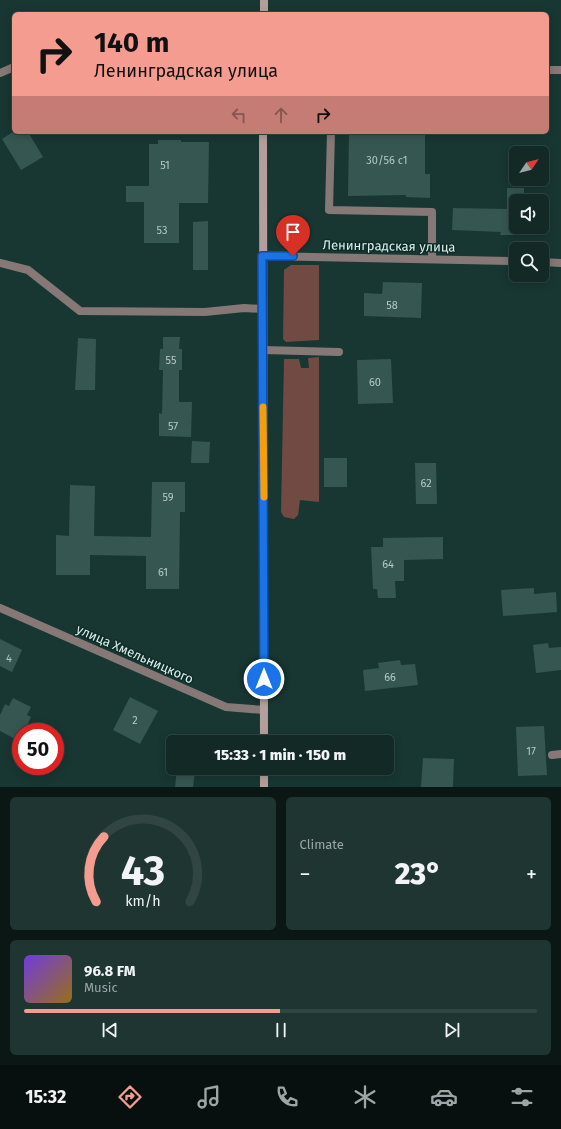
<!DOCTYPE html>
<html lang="en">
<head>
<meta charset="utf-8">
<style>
  :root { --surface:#122926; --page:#1f3532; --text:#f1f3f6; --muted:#9ca6a7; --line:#314543; --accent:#f59c91 }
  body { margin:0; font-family:"Fira Sans",sans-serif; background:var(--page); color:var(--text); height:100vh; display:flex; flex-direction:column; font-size:15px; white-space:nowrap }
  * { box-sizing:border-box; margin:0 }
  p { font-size:13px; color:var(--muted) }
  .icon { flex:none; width:22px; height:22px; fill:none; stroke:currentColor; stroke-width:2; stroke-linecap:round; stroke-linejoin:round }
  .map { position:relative; height:787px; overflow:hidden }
  .sheet { display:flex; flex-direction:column; gap:10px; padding:10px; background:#0a1715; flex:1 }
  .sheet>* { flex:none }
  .guide { position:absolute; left:12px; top:12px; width:537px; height:122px; border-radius:6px; box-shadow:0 2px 10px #0003,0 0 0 1px var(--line); background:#f59c91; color:#111; overflow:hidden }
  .needle { width:26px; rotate:55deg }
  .fabs { position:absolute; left:509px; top:146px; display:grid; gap:8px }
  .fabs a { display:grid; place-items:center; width:40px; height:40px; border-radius:6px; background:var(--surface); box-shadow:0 2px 10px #0003,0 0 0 1px var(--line); font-size:20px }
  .speed { position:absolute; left:12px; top:723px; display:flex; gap:8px; font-size:20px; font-weight:700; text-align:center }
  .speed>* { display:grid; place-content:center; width:52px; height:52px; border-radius:50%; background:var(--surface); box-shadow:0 2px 10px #0003,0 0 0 1px var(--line); line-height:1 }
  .speed .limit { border:6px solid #d22; background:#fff; color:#111 }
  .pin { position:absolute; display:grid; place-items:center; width:34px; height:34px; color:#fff; margin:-41px -17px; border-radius:50% 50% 50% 0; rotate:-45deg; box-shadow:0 0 4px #0007 }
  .pin .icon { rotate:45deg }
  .me { position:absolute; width:44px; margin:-22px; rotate:0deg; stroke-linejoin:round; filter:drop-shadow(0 0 3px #0008) }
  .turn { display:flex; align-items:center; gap:14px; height:84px; padding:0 16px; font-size:18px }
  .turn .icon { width:52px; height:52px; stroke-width:2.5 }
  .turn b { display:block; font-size:28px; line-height:34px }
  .lanes { display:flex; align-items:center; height:38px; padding:0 16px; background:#0003; justify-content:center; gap:20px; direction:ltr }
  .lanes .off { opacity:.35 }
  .big { font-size:30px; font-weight:800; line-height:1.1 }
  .sheet .widget { flex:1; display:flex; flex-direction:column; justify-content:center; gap:6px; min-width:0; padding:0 14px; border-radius:6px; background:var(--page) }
  .sheet .dial { align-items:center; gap:0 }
  .dial svg { height:104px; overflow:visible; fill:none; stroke:var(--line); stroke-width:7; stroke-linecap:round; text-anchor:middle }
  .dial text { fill:var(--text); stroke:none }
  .song { display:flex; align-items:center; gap:12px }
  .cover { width:48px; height:48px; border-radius:6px; background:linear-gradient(135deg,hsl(260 70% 55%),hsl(40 70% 35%)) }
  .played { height:4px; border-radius:2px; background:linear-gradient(90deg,var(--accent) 50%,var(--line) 50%) }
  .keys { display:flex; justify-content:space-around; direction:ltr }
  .heat { display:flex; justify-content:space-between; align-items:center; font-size:22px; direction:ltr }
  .sheet .tiles { flex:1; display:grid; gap:10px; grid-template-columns:1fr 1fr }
  .widget:last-child { grid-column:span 2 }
  .trip { position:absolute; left:166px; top:735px; width:228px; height:40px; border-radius:6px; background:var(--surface); box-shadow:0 2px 10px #0003,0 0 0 1px var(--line); font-weight:800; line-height:40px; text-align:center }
  .dock { display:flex; height:64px; justify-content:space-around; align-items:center; background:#07100f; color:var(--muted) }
  .dock .icon { width:28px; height:28px }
  .dock .selected { color:var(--accent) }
  .dock b { font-size:18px; color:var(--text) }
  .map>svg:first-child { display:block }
  .green { fill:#714a44 }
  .building { fill:#365651 }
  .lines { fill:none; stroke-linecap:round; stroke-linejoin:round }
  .lane { stroke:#867876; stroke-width:8 }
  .street { stroke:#867876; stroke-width:8 }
  .secondary { stroke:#b59f9c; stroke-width:8 }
  .route-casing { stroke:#114b97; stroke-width:10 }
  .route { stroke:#1a73e8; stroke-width:7 }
  .slow { stroke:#f59e0b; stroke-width:7 }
  .labels { text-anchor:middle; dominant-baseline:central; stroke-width:3; stroke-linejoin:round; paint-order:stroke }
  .number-label { font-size:11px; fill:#b2c8c4 }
  .street-label { font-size:13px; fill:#dceeea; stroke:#0d2d28 }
</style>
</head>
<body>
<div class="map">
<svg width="561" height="787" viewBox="0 0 561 787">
  <rect width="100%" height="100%" fill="#183732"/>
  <path class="green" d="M291,265H319V340L286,342L283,339L284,270Z
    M319,357V502L300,500L298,515L294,519L284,517L281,512L284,359H299L301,368H309L308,358Z"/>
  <path class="building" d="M13,132H28L43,157L21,170L2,139Z
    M349,132H425V174H430V198L406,197V195L348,196Z
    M158,140H181V142H209L208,203H179V243H144V202H126V186H149V144H158Z
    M507,188H524V201H516V227H524V235H500L501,232L452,230L453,208L507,209Z
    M208,221V270H193V222Z
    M383,282L422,283L421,318L364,316V293L382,294Z
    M163,337H180L179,349H182V370H179V402H192L191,437L159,436V413L162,414L163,370H159L160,349H163Z
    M78,338L96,339L95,390H75Z
    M391,359L393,403L358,404L357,360Z
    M192,441L210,442L209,463H191Z
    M324,458H347V487H324Z
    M415,463H436L437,504H416Z
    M152,482H185V512H180L179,589H146V556L90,555V575H56V535L69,536L70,485L95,486L94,536L151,537Z
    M443,537V559L404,560V581H395L396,598H378L377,589H373L371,547H383V538Z
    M534,588V594L556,592L557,612L503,616L501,590Z
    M0,639L22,650L12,672L0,666Z
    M548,643L549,648L561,647V670L536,673L533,645Z
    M400,660L401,665L415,664L418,685L365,691L363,670L379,668L378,663Z
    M130,697L158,711L140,744L113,730Z
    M13,698L31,707L27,715L31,717L24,732H21L19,741L0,731V715L5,704L9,706Z
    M544,726L547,775L518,776L516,727Z
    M423,758L454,759L453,787H421Z
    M177,768L195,770L193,787H175Z"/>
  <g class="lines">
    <path class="lane" d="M331,132L329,210L432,212V259
      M0,263L28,270L80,311L205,312L244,308L263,309
      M263,350L339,352
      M552,755L561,754"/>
    <path class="street" d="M547,70H561
      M0,73L14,67
      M262,256L516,261
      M542,262L561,263
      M0,608L226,707L264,710"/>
    <path class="secondary" d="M264,14V0
      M263,132L264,742
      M264,787V768"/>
  </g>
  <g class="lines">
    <defs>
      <path id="route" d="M264,679L262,256H293"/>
    </defs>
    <use href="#route" class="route-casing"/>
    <use href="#route" class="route"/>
    <path class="slow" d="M263,407L264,497"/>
  </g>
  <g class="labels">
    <g class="number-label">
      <text x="387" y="160">30/56 с1</text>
      <text x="165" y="165">51</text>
      <text x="162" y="230">53</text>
      <text x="392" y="305">58</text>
      <text x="171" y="360">55</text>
      <text x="375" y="382">60</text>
      <text x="173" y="426">57</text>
      <text x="426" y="483">62</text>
      <text x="168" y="497">59</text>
      <text x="388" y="564">64</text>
      <text x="163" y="572">61</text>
      <text x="9" y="658">4</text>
      <text x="390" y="677">66</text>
      <text x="135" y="720">2</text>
      <text x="531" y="751">17</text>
    </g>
    <g class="street-label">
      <text transform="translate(389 246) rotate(1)">Ленинградская улица</text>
      <text transform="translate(135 654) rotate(24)">улица Хмельницкого</text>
    </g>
  </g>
</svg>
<div class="fabs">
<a><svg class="needle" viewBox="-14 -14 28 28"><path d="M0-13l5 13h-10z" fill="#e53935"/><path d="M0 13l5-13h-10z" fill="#9ca6a7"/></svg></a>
<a><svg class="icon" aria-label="sound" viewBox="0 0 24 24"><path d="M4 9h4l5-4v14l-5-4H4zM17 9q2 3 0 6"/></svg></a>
<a><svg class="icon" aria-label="search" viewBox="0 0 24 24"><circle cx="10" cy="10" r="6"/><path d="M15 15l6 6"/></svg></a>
</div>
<div class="speed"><div class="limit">50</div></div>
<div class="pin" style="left:293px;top:256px;background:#d93025"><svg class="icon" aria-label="arrive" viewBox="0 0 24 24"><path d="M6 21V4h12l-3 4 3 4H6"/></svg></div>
<svg class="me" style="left:264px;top:679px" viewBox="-20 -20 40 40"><circle r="17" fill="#1a73e8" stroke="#fff" stroke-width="3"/><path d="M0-11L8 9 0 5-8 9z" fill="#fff"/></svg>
<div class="trip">15:33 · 1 min · 150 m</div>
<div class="guide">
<div class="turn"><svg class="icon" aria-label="right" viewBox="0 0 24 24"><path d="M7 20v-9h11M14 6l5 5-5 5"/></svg><div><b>140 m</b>Ленинградская улица</div></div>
<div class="lanes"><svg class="icon off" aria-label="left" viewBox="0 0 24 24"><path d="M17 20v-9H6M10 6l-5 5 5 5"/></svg><svg class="icon off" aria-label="ahead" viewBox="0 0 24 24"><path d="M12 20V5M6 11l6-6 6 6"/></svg><svg class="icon" aria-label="right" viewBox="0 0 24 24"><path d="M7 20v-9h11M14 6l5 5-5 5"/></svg></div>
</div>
</div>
<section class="sheet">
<div class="tiles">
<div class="widget dial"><svg viewBox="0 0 100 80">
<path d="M14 69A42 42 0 1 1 86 69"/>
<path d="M14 69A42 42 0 0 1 20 19" stroke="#f59c91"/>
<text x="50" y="56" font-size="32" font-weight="700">43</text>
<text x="50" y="72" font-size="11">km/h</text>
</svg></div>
<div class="widget"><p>Climate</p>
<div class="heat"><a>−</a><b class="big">23°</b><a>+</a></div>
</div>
<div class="widget">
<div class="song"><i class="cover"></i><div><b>96.8 FM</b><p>Music</p></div></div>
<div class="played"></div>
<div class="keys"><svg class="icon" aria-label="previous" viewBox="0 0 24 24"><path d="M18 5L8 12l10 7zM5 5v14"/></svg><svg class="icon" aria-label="pause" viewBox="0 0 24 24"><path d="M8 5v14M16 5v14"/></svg><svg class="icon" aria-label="next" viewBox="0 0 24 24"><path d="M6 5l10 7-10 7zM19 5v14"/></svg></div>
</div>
</div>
</section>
<nav class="dock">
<b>15:32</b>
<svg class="icon selected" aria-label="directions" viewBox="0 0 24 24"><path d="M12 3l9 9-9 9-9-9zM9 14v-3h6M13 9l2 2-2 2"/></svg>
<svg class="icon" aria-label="music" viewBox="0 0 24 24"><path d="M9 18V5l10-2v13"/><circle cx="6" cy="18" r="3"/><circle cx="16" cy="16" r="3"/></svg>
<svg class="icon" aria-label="phone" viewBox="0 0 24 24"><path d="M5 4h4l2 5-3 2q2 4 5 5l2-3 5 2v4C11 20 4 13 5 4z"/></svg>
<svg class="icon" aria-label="climate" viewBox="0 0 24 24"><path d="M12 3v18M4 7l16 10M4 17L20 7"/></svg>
<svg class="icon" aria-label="car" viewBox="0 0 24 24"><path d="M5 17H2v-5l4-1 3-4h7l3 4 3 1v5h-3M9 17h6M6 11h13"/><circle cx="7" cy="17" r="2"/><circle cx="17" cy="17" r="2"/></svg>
<svg class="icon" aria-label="filters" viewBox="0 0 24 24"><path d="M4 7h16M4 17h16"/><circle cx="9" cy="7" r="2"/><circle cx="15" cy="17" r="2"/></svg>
</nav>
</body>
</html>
